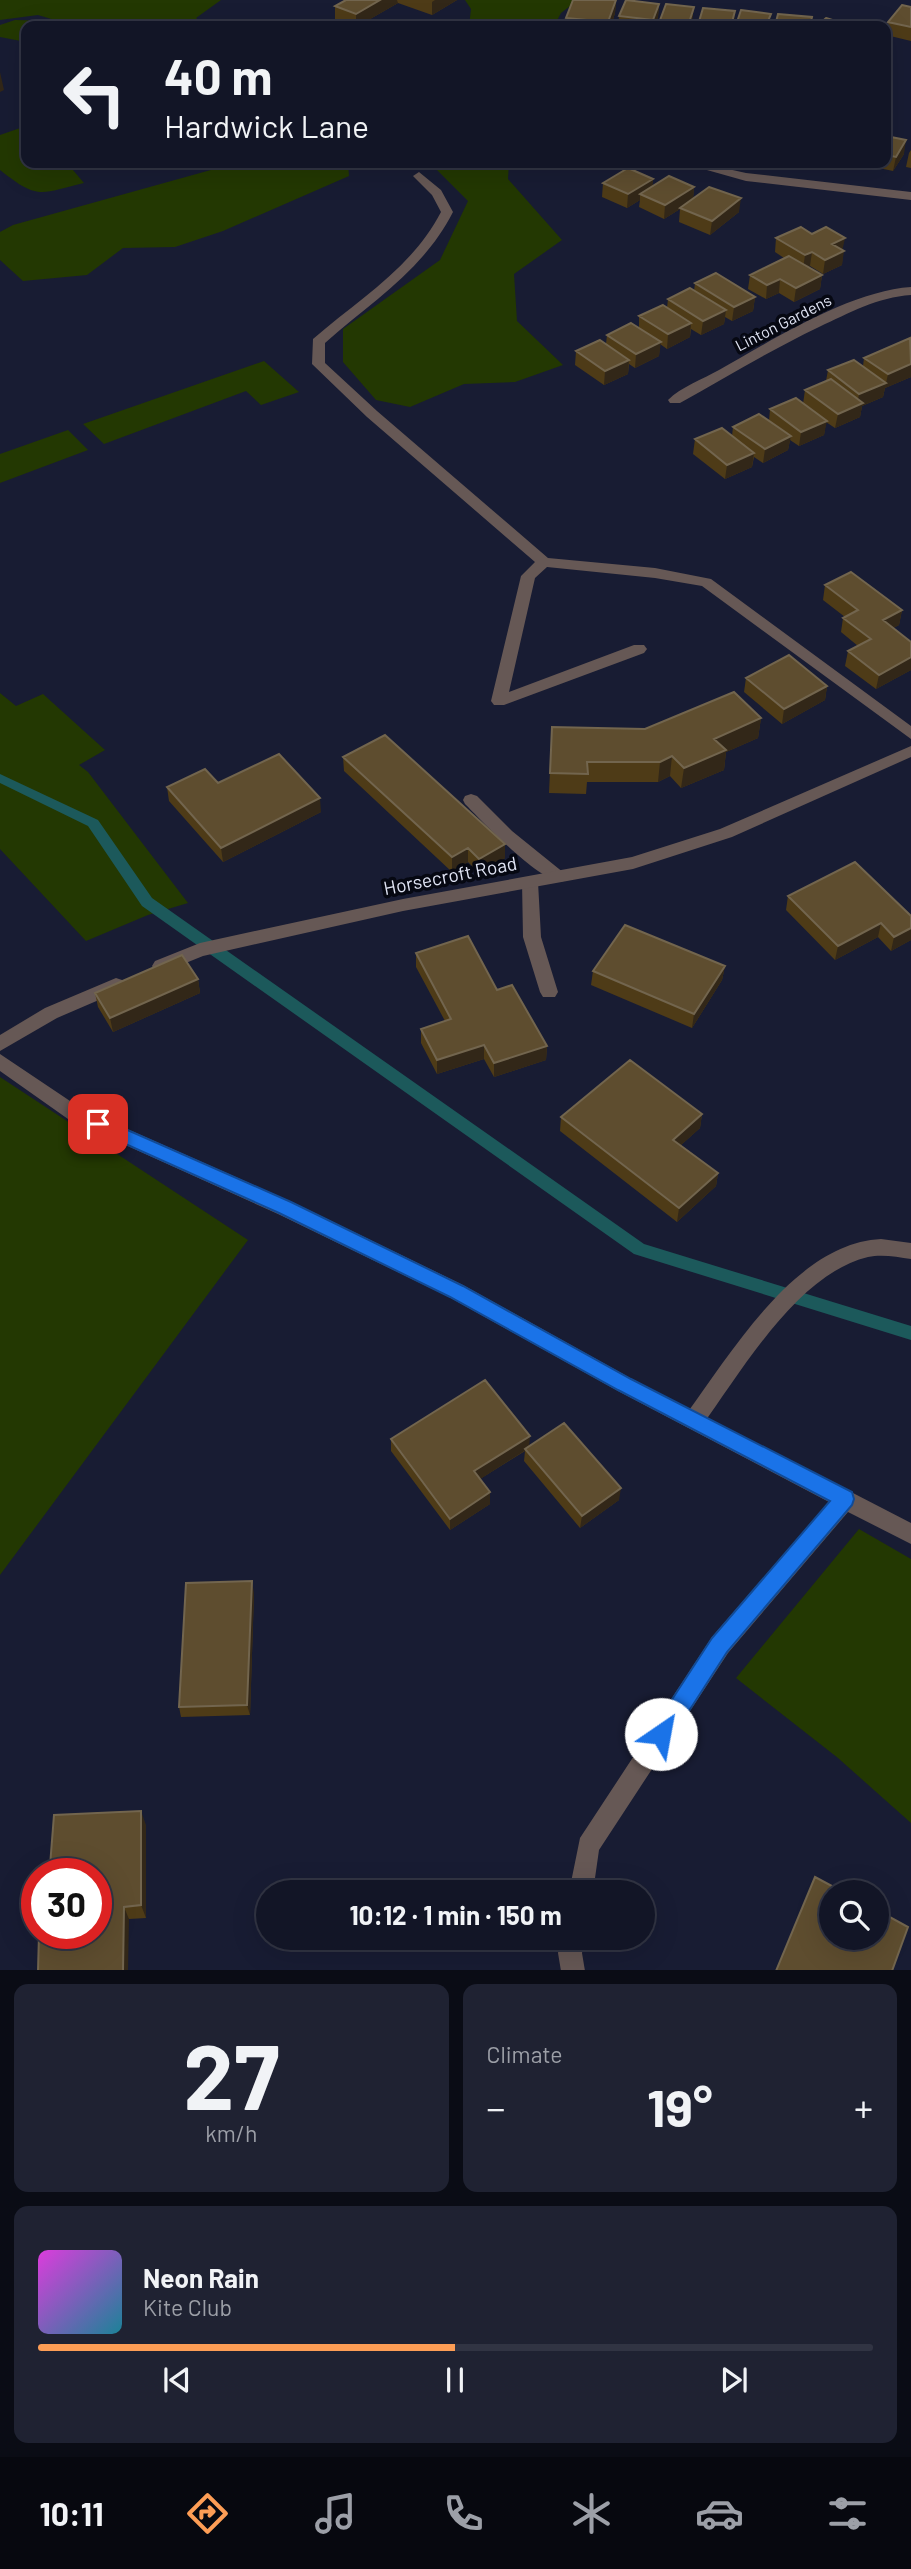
<!DOCTYPE html>
<html lang="en">
<head>
<meta charset="utf-8">
<style>
  :root { --surface:#121526; --page:#1f2232; --text:#f1f3f6; --muted:#9c9fa7; --line:#313443; --accent:#fd9d55 }
  body { margin:0; font-family:Barlow,sans-serif; background:var(--page); color:var(--text); height:100vh; display:flex; flex-direction:column; font-size:26px; white-space:nowrap }
  * { box-sizing:border-box; margin:0 }
  p { font-size:23px; color:var(--muted) }
  .icon { flex:none; width:38px; height:38px; fill:none; stroke:currentColor; stroke-width:2; stroke-linecap:round; stroke-linejoin:round }
  .map { position:relative; height:1970px; overflow:hidden }
  .sheet { display:flex; flex-direction:column; gap:14px; padding:14px; background:#0a0c15; flex:1 }
  .sheet>* { flex:none }
  .top-card { position:absolute; left:21px; top:21px; width:870px; height:147px; border-radius:14px; box-shadow:0 7px 28px #0002,0 0 0 2px var(--line); background:#121526; color:var(--text); overflow:hidden }
  .controls { position:absolute; left:819px; top:1880px; display:grid; gap:14px }
  .controls a { display:grid; place-items:center; width:70px; height:70px; border-radius:50%; background:var(--surface); box-shadow:0 7px 28px #0002,0 0 0 2px var(--line); font-size:35px }
  .speed { position:absolute; left:21px; top:1858px; display:flex; gap:14px; font-size:35px; font-weight:700; text-align:center }
  .speed>* { display:grid; place-content:center; width:91px; height:91px; border-radius:50%; background:var(--surface); box-shadow:0 7px 28px #0002,0 0 0 2px var(--line); line-height:1 }
  .speed .limit { border:10px solid #d22; background:#fff; color:#111 }
  .pin { position:absolute; display:grid; place-items:center; width:60px; height:60px; color:#fff; margin:-30px; border-radius:14px; box-shadow:0 4px 10px #0006 }
  .me { position:absolute; width:77px; margin:-38px; rotate:33deg; stroke-linejoin:round; filter:drop-shadow(0 0 5px #0008) }
  .turn { display:flex; align-items:center; gap:24px; height:147px; padding:0 28px; font-size:32px }
  .turn .icon { width:91px; height:91px; stroke-width:2.5 }
  .turn b { display:block; font-size:49px; line-height:60px }
  .big { font-size:52px; font-weight:700; line-height:1.1 }
  .sheet .tile { flex:1; display:flex; flex-direction:column; justify-content:center; gap:10px; min-width:0; padding:0 24px; border-radius:14px; background:var(--page) }
  .sheet .dial { align-items:center; gap:0 }
  .dial b { font-size:91px; line-height:1 }
  .song { display:flex; align-items:center; gap:21px }
  .cover { width:84px; height:84px; border-radius:10px; background:linear-gradient(135deg,hsl(300 70% 55%),hsl(190 70% 35%)) }
  .played { height:7px; border-radius:4px; background:linear-gradient(90deg,var(--accent) 50%,var(--line) 50%) }
  .keys { display:flex; justify-content:space-around; direction:ltr }
  .heat { display:flex; justify-content:space-between; align-items:center; font-size:38px; direction:ltr }
  .sheet .tiles { flex:1; display:grid; gap:14px; grid-template-columns:1fr 1fr }
  .tile:last-child { grid-column:span 2 }
  .trip { position:absolute; left:256px; top:1880px; width:399px; height:70px; border-radius:35px; background:var(--surface); box-shadow:0 7px 28px #0002,0 0 0 2px var(--line); font-weight:700; line-height:70px; text-align:center }
  .dock { display:flex; height:112px; justify-content:space-around; align-items:center; background:#07080f; color:var(--muted) }
  .dock .icon { width:49px; height:49px }
  .dock .active { color:var(--accent) }
  .dock b { font-size:32px; color:var(--text) }
  .map>svg:first-child { display:block }
  .green { fill:#233802 }
  .lines { fill:none; stroke-linecap:round; stroke-linejoin:round }
  .stream { fill:#1c595b; fill-rule:evenodd }
  .lane { fill:#665855; fill-rule:evenodd }
  .street { fill:#665855; fill-rule:evenodd }
  .wall { fill:#4e3b17 }
  .shaded-wall { fill:#322718 }
  .building { fill:#5e4d2f; stroke:#72654e; stroke-width:2 }
  .route { fill:#1a73e8; stroke:#114b97; stroke-width:2 }
  .labels { text-anchor:middle; dominant-baseline:central; stroke-width:7; stroke-linejoin:round; paint-order:stroke }
  .far-street-label { font-size:16px; fill:#e1e5f5; stroke:#060812 }
  .street-label { font-size:19px; fill:#e1e5f5; stroke:#060812 }
</style>
</head>
<body>
<div class="map">
<svg width="911" height="1971" viewBox="0 0 911 1971">
  <rect width="100%" height="100%" fill="#181c33"/>
  <path class="green" d="M0,0H221L196,18L206,26H26V42L0,37V25L15,20L58,21L38,15L0,20Z
    M465,0H578L561,13L554,26H469L471,9Z
    M26,126V163H67L84,183C39,194 38,200 0,170V135Z
    M236,163H348L349,176L223,231L175,247L123,248L87,275L23,281L0,260V232L13,225Z
    M419,163H509L508,179L562,240L514,274L517,321L563,365L515,382L464,384L410,407L376,400L343,362V329L440,260L468,201L431,164Z
    M264,361L299,392L261,405L246,391L104,444L83,424Z
    M68,430L88,450L0,483V454Z
    M0,693L16,706L43,694L105,750L79,765L88,772L188,903L148,915L86,941L0,849Z
    M0,1077L248,1240L0,1575Z
    M859,1529L911,1559V1823L838,1758L736,1678Z"/>
  <g class="lines">
    <path class="stream" d="M0,774L98,820L152,898L644,1244L911,1326V1340L634,1254L142,906L88,826L0,783Z"/>
    <path class="lane" d="M419,172L441,190L453,212C422,272 373,300 325,343V363L377,411L548,558L655,568L711,579L911,726V739L702,586L655,578L547,567L535,578L509,692L634,645H644L647,649L644,653L504,705H494L491,701L521,576L535,562L367,417L312,364L313,339C359,299 412,268 441,212L432,195L413,176Z
      M471,794L477,796L512,831L564,873L566,877L564,881C544,887 481,820 465,804L463,800L465,796Z
      M530,876L538,882L541,937L558,992L555,997H543L540,992L523,937L522,882Z
      M881,1239L911,1243V1259C897,1257 882,1254 868,1257C797,1274 742,1371 701,1427L694,1429L687,1427L684,1420L687,1413C732,1352 796,1243 881,1239Z"/>
    <path class="street" d="M682,163H701L746,173L911,192V200L746,181Z
      M911,287V295C878,297 849,313 819,327C771,350 726,377 680,403H670L668,400C681,387 703,379 719,370C772,340 850,291 911,287Z
      M911,746V757L732,837L633,869L403,911L203,956L161,973L155,971L152,966L155,961L200,943L403,899L632,857L720,829Z
      M116,978L122,980L125,985L122,990L57,1018L0,1051V1035L45,1008Z
      M0,1054L82,1109L292,1202L463,1285L632,1379L911,1523V1544L848,1512L728,1653L599,1850L593,1892H569L580,1838L712,1637L829,1502L618,1391L449,1297L278,1214L68,1119L0,1071Z
      M561,1937H585L582,1953L585,1971H561L558,1953Z"/>
  </g>
  <path class="wall" d="M346,0H457L432,15L398,3L358,26H353L335,20V6Z
    M616,0L615,13L611,26H566V18Z
    M659,4L658,17L654,26H618L619,16Z
    M694,7L691,26H659V23Z
    M911,7V41L886,35L888,22Z
    M886,136L904,154L893,171L865,165V163H886Z
    M911,150V168L906,167L909,153Z
    M840,163H855L853,165Z
    M653,179L652,186L694,187L693,199L739,212L710,235L679,222L680,209L664,219L639,207L640,200L627,208L602,197L603,183Z
    M776,238L843,250L842,265L823,274L810,266L808,267L822,275L820,289L794,302L779,293L766,299L748,289L750,275L784,258L775,252Z
    M695,283L755,297L753,311L732,321L725,317L724,324L701,335L691,329L690,337L667,349L660,344L659,356L635,368L629,364L628,374L604,385L575,365L576,351L606,344L607,335L639,328V316L667,308L668,299L694,291Z
    M911,338V377L885,388L883,397L862,406L860,417L835,428L826,422L824,435L799,446L790,440L788,450L763,463L754,457L752,467L725,479L693,454L695,439L732,436L733,427L769,421L770,409L803,404L805,390L826,381L828,370L863,366L864,358Z
    M825,585L902,610L899,625L893,628L911,642V670L876,689L845,666L848,651L858,646L841,632L843,618L845,617L823,600Z
    M746,678L827,686L825,700L782,724L744,692Z
    M761,718L758,738L726,752L724,770L681,788L670,776L658,782H587L586,794L549,793L552,727L645,729Z
    M343,757L505,858L479,873L468,862L452,872L344,771Z
    M218,783L321,812L223,862L169,801L167,787Z
    M788,896L911,916V940L891,951L878,937L835,960L786,910Z
    M416,953L497,990L547,1046L546,1060L494,1077L484,1059L437,1074L421,1043V1029L445,1021L416,967Z
    M725,966L722,980L692,1028L591,985L593,971Z
    M198,979L200,993L113,1032L98,1007L95,993Z
    M702,1114L700,1128L681,1145L718,1173L716,1186L677,1222L560,1131L561,1117Z
    M391,1439L529,1446L619,1500L580,1528L524,1461L525,1451L480,1479L490,1492V1504L450,1530L391,1451Z
    M254,1593L250,1715L181,1717L179,1707Z
    M146,1825V1918L129,1919L50,1866Z"/>
  <path class="shaded-wall" d="M380,0H397L398,3L358,26H356V14Z
    M435,0H457L432,15V2Z
    M616,0L615,13L611,26H608V22Z
    M659,4L658,17L654,26H652L653,20Z
    M694,7L692,20L691,26H688Z
    M735,11L734,26H731Z
    M0,72L4,90L0,92Z
    M906,140L904,154L893,171L896,157Z
    M653,179L652,193L640,194V200L627,208L628,194Z
    M694,187L693,201L664,219L665,205Z
    M741,198L739,212L710,235L712,221Z
    M845,238L842,252L832,244Z
    M844,251L842,265L823,274L825,260Z
    M812,252L810,266L803,269L805,255Z
    M822,275L820,289L794,302L796,288Z
    M780,279L779,293L766,299L767,285Z
    M755,297L753,311L732,321L734,307Z
    M726,310L724,324L701,335L703,321Z
    M691,323L690,337L667,349L668,334Z
    M661,342L659,356L635,368L636,354Z
    M629,360L628,374L604,385L605,371Z
    M911,364V377L885,388L888,374Z
    M886,383L883,397L862,406L860,417L835,428L838,414L857,405L859,394Z
    M827,421L824,435L799,446L801,432Z
    M791,436L788,450L763,463L765,449Z
    M754,453L752,467L725,479L727,465Z
    M902,610L899,625L880,635L883,620Z
    M911,657V670L876,689L879,675Z
    M827,686L825,700L782,724L784,709Z
    M761,718L758,738L726,752L724,770L681,788L684,768L714,739Z
    M672,756L670,776L658,782L660,762Z
    M320,798L321,812L223,862L221,848Z
    M505,844V858L479,873V859Z
    M468,848V862L452,872V857Z
    M881,923L878,937L835,960L838,946Z
    M911,928V940L891,951L894,937Z
    M725,966L722,980L692,1028L694,1014Z
    M198,979L200,993L113,1032L110,1018Z
    M484,1045V1059L437,1074V1060Z
    M547,1046L546,1060L494,1077V1063Z
    M702,1114L700,1128L671,1154L673,1140Z
    M718,1173L716,1186L677,1222L679,1208Z
    M530,1436L529,1448L474,1483V1471Z
    M621,1488L619,1500L580,1528L582,1516Z
    M490,1492V1504L450,1530V1519Z
    M252,1581L254,1593L250,1715L247,1705Z
    M141,1811L146,1825V1918L141,1905Z
    M124,1907L129,1919L128,1971H123Z"/>
  <path class="building" d="M346,0H380L356,14L335,6Z
    M573,0H616L608,22L566,18Z
    M626,0L659,4L653,20L619,16Z
    M666,4L694,7L688,26L659,23Z
    M902,5L911,7V27L888,22Z
    M703,8L735,11L731,26L698,25Z
    M741,10L771,14L766,26L736,25Z
    M778,14L812,17L810,26H775Z
    M826,18L852,26L857,21L873,25L872,26H817Z
    M886,136L906,140L896,157L886,155Z
    M628,168L653,179L628,194L603,183Z
    M669,176L694,187L665,205L640,194Z
    M709,187L741,198L712,221L680,208Z
    M801,227L812,234L826,227L845,238L832,244L844,251L825,260L812,252L805,255L776,238Z
    M789,256L822,275L796,288L780,279L767,285L750,275Z
    M716,273L755,297L734,307L695,283Z
    M690,288L726,310L703,321L668,299Z
    M663,305L691,323L668,334L639,316Z
    M631,323L661,342L636,354L607,335Z
    M910,338L911,364L888,374L864,358Z
    M600,340L629,360L605,371L576,351Z
    M854,360L886,383L859,394L828,370Z
    M831,379L863,403L838,414L805,390Z
    M796,398L827,421L801,432L770,409Z
    M759,414L791,436L765,449L733,427Z
    M722,428L754,453L727,465L695,439Z
    M851,572L902,610L883,620L911,642V657L879,675L848,651L871,639L843,618L858,610L825,585Z
    M789,655L827,686L784,709L746,678Z
    M734,692L761,718L714,739L726,750L684,768L672,756L660,762H587L588,774L550,773L552,727L645,729Z
    M385,735L505,844L479,859L468,848L452,857L343,757Z
    M279,754L320,798L221,848L167,787L205,769L218,783Z
    M855,862L911,916V928L894,937L881,923L838,946L788,896Z
    M625,925L725,966L694,1014L593,971Z
    M468,936L497,990L512,985L547,1046L494,1063L484,1045L437,1060L421,1029L451,1019L416,953Z
    M182,955L198,979L110,1018L95,993Z
    M630,1060L702,1114L673,1140L718,1173L679,1208L561,1117Z
    M485,1380L530,1436L474,1471L490,1492L450,1519L391,1439Z
    M564,1423L621,1488L582,1516L525,1449Z
    M252,1581L247,1705L179,1707L186,1583Z
    M141,1811V1905L124,1907L123,1971H38L39,1934H96V1874H42V1866H50L54,1815Z
    M815,1877L843,1892H831V1937H877V1910L908,1927L892,1971H776Z"/>
  <path class="route" d="M98,1117L291,1202L463,1286L631,1379L852,1492L854,1499L852,1505L727,1652L669,1742L661,1745L654,1742L651,1734L654,1727L712,1638L830,1501L618,1390L450,1297L279,1213L92,1129L90,1124L92,1119Z"/>
  <g class="labels">
    <g class="far-street-label">
      <text transform="translate(783 322) rotate(-27)">Linton Gardens</text>
    </g>
    <g class="street-label">
      <text transform="translate(450 875) rotate(-11)">Horsecroft Road</text>
    </g>
  </g>
</svg>
<div class="controls">
<a><svg class="icon" aria-label="search" viewBox="0 0 24 24"><circle cx="10" cy="10" r="6"/><path d="M15 15l6 6"/></svg></a>
</div>
<div class="speed"><div class="limit">30</div></div>
<div class="pin" style="left:98px;top:1124px;background:#d93025"><svg class="icon" aria-label="arrive" viewBox="0 0 24 24"><path d="M6 21V4h12l-3 4 3 4H6"/></svg></div>
<svg class="me" style="left:661px;top:1734px" viewBox="-20 -20 40 40"><circle r="19" fill="#fff"/><path d="M0-13L10 11 0 6-10 11z" fill="#1a73e8"/></svg>
<div class="trip">10:12 · 1 min · 150 m</div>
<div class="top-card">
<div class="turn"><svg class="icon" aria-label="left" viewBox="0 0 24 24"><path d="M17 20v-9H6M10 6l-5 5 5 5"/></svg><div><b>40 m</b>Hardwick Lane</div></div>
</div>
</div>
<section class="sheet">
<div class="tiles">
<div class="tile dial"><b>27</b><p>km/h</p></div>
<div class="tile"><p>Climate</p>
<div class="heat"><a>−</a><b class="big">19°</b><a>+</a></div>
</div>
<div class="tile">
<div class="song"><i class="cover"></i><div><b>Neon Rain</b><p>Kite Club</p></div></div>
<div class="played"></div>
<div class="keys"><svg class="icon" aria-label="previous" viewBox="0 0 24 24"><path d="M18 5L8 12l10 7zM5 5v14"/></svg><svg class="icon" aria-label="pause" viewBox="0 0 24 24"><path d="M8 5v14M16 5v14"/></svg><svg class="icon" aria-label="next" viewBox="0 0 24 24"><path d="M6 5l10 7-10 7zM19 5v14"/></svg></div>
</div>
</div>
</section>
<nav class="dock">
<b>10:11</b>
<svg class="icon active" aria-label="directions" viewBox="0 0 24 24"><path d="M12 3l9 9-9 9-9-9zM9 14v-3h6M13 9l2 2-2 2"/></svg>
<svg class="icon" aria-label="music" viewBox="0 0 24 24"><path d="M9 18V5l10-2v13"/><circle cx="6" cy="18" r="3"/><circle cx="16" cy="16" r="3"/></svg>
<svg class="icon" aria-label="phone" viewBox="0 0 24 24"><path d="M5 4h4l2 5-3 2q2 4 5 5l2-3 5 2v4C11 20 4 13 5 4z"/></svg>
<svg class="icon" aria-label="climate" viewBox="0 0 24 24"><path d="M12 3v18M4 7l16 10M4 17L20 7"/></svg>
<svg class="icon" aria-label="car" viewBox="0 0 24 24"><path d="M5 17H2v-5l4-1 3-4h7l3 4 3 1v5h-3M9 17h6M6 11h13"/><circle cx="7" cy="17" r="2"/><circle cx="17" cy="17" r="2"/></svg>
<svg class="icon" aria-label="filters" viewBox="0 0 24 24"><path d="M4 7h16M4 17h16"/><circle cx="9" cy="7" r="2"/><circle cx="15" cy="17" r="2"/></svg>
</nav>
</body>
</html>
